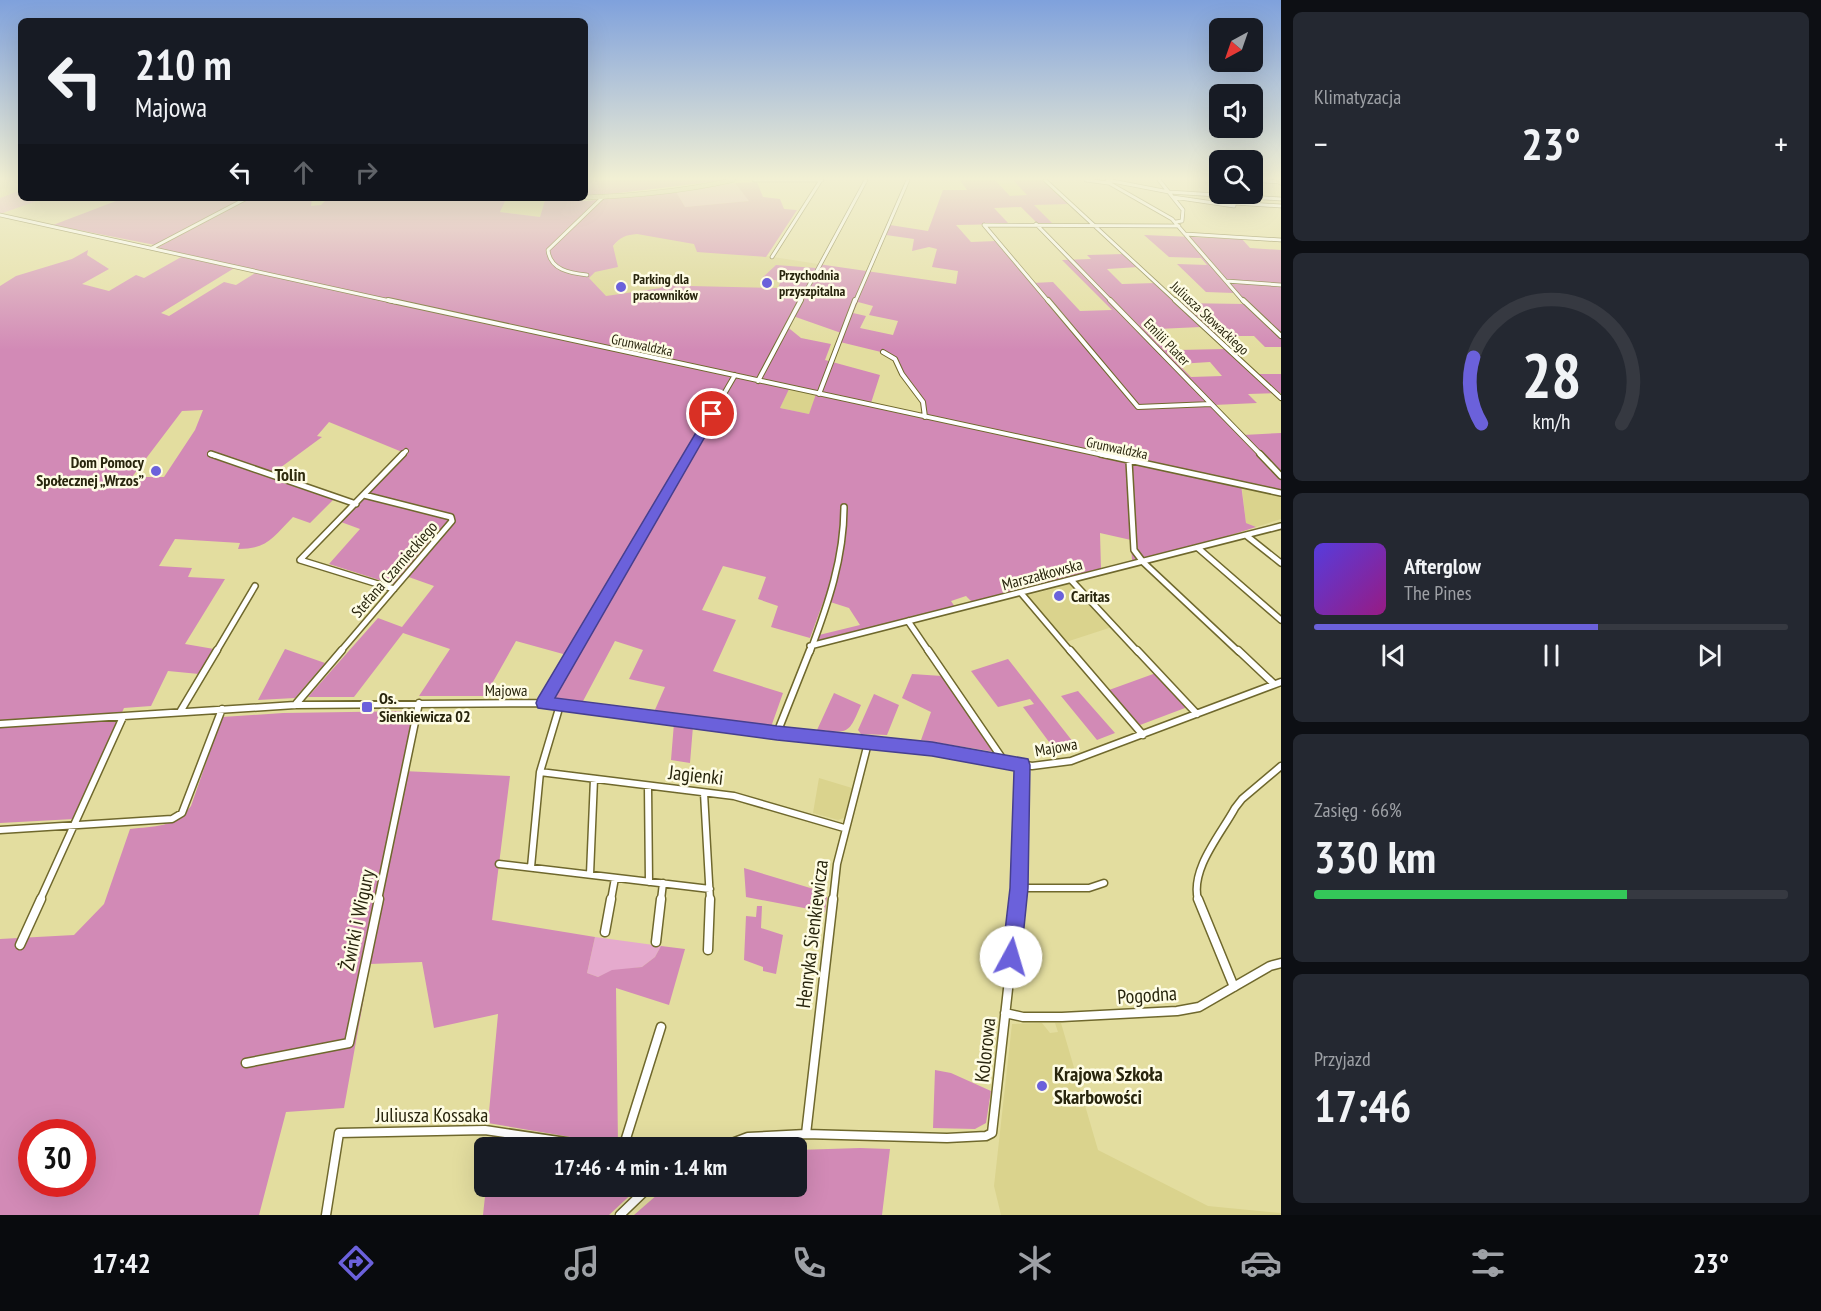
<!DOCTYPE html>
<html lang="pl">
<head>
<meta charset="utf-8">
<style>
  :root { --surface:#171b24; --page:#242831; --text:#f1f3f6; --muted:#9ea1a6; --line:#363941; --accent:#6b61db }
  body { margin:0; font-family:"PT Sans Narrow",sans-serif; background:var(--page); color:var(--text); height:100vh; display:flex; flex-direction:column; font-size:22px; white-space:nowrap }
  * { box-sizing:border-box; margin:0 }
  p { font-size:20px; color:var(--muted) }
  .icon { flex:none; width:33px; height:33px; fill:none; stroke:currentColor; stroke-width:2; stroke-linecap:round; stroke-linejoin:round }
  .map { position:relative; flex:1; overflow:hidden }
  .side { display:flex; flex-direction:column; gap:12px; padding:12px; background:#0d0f14; width:540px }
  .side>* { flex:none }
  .top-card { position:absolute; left:18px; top:18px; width:570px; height:183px; border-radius:9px; box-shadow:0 6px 24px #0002; background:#171b24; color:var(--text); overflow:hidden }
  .needle { width:39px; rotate:220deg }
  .buttons { position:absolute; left:1209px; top:18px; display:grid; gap:12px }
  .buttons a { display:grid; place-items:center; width:54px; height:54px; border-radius:9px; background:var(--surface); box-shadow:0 6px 24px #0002; font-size:30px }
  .speed { position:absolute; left:18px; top:1119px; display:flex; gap:12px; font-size:30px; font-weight:700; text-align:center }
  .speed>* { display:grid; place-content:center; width:78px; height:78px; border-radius:50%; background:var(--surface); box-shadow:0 6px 24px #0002; line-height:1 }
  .speed .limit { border:9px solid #d22; background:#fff; color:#111 }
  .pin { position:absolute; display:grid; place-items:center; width:51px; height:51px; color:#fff; margin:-26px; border:3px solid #fff; border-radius:50%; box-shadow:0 2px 6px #0007 }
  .me { position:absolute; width:66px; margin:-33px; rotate:6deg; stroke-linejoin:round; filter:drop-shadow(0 0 4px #0008) }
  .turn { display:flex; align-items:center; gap:21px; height:126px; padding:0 18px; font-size:27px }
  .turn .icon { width:78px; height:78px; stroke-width:2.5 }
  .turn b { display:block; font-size:42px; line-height:51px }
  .lanes { display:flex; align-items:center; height:57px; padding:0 18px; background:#0003; justify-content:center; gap:30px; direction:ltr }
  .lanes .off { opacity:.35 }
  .big { font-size:45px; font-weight:600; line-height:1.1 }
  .side .widget { flex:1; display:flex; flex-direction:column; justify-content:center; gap:9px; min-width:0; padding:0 21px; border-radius:9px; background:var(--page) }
  .side .dial { align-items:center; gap:0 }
  .dial svg { height:156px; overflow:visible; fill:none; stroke:var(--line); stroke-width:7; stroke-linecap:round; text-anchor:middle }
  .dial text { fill:var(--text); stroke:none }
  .song { display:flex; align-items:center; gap:18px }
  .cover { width:72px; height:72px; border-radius:9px; background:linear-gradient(135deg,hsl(250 70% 55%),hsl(310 70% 35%)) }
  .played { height:6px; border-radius:3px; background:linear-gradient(90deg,var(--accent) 60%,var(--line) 60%) }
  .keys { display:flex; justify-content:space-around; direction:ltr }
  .heat { display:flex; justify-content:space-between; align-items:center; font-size:33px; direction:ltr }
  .charge { height:9px; border-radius:4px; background:linear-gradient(90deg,#34c759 66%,var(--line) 0) }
  .trip { position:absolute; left:474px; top:1137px; width:333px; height:60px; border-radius:9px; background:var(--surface); box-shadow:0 6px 24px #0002; font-weight:600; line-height:60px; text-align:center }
  .menu { display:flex; height:96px; justify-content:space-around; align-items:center; background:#090b0e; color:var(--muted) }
  .menu .icon { width:42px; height:42px }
  .menu .selected { color:var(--accent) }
  .menu b { font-size:27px; color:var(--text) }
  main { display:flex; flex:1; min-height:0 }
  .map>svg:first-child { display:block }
  .built { fill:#dad38d }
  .green { fill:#e5aacd }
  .forest { fill:#d28ab6; fill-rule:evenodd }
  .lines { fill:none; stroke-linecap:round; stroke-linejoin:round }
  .minor-far4-casing { stroke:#6f682d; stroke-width:4.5 }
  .minor-far3-casing { stroke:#6f682d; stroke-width:6 }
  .minor-far2-casing { stroke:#6f682d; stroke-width:8 }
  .minor-far1-casing { stroke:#6f682d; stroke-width:9 }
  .minor-casing { stroke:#6f682d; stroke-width:11 }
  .major-casing { stroke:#7c763c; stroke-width:5 }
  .minor-far4 { stroke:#fff; stroke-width:3 }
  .minor-far3 { stroke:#fff; stroke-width:4 }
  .minor-far2 { stroke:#fff; stroke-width:5 }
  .minor-far1 { stroke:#fff; stroke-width:6 }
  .minor { stroke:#fff; stroke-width:8 }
  .major { stroke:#cbc799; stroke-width:4 }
  .route { fill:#6b61db; stroke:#463f8e; stroke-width:1.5 }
  .poi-dot { fill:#6b61db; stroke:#fefce4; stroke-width:2 }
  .labels { text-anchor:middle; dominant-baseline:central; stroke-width:5; stroke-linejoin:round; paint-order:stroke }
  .far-poi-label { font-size:14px; font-weight:bold; fill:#28250d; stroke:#fefce4; text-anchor:start }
  .far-street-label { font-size:14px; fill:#28250d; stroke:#fefce4 }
  .poi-label { font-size:16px; font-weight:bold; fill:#28250d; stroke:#fefce4; text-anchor:start }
  .street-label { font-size:16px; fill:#28250d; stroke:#fefce4 }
  .neighbourhood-label { font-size:18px; font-weight:bold; fill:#2f2b0c; stroke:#fefce4 }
  .near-street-label { font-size:20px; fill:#28250d; stroke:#fefce4 }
  .near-poi-label { font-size:20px; font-weight:bold; fill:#28250d; stroke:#fefce4; text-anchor:start }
</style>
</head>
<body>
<main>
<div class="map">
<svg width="1281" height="1215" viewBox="0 0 1281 1215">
  <rect width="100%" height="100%" fill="#e3dd9f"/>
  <path class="built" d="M995,180H1043L1090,224L1037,223Z
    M506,199L545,200L540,217L499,212Z
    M763,199H777L781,209L795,212L767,256L818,264L793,310L560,303L645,212Z
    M789,388L817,395L809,414L780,408Z
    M1242,488L1281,496V519L1256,527L1246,523Z
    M1070,584L1112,627L1066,642L1025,596Z
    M819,778L852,788L844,818L838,820L813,813Z
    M1042,1023L1050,1033L1058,1032L1055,1023H1061L1098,1150L1208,1206L1281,1213V1215H1001L994,1186L1012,1024Z"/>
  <path class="green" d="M735,183L750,201L685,207L675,190Z
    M21,190V198H45L0,214V198Z
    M595,937L661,946L655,957L642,967L612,971L598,977L587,973Z"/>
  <path class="forest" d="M585,180H728L585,197Z
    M960,180H995L1010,196L1027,195L1013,180H1043L1069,204L1034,205L1052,223H1037L1021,207L994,208L1009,224L956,225L971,242L996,241L1032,283L1053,282L1080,311L1112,310L1062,260L1091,259L1087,255L1124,254L1139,267L1107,269L1122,284L1156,283L1178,303L1245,304L1234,293L1206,292L1177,264L1207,265L1201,258L1169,257L1144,235L1242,239L1250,248L1281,250V347H1265L1254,336H1212L1201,327L1157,329L1178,350L1226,349L1253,374H1281V393L1248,394L1257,403L1214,405L1243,435L1281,433V492L1241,484L1246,523L1256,527L1206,543L1132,561L1131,540L1100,533L1101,569L972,602L966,596L951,601L955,607L816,643L819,635L860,625L849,608L824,600L810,638L771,627L778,606L758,599L766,577L723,566L702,610L736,620L713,671L783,693L771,727L654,712L665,687L629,679L643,650L615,641L582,703L552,699L574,657L516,641L485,696H419L450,649L403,633L354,697H308L378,618L402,627L434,586L403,575L395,585L329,564L360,529L341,522L407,454L329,422L317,436L322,437L269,476L335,498L310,523L293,517C272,538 268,549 238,549L240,543L175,539L159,566L192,568L188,577L225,579L185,644L214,649L199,674L168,671L151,706L124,708L74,819L0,823V286L16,276L72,259L88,250L87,255L109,269L82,284L109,291L136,275L144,278L183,256L236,267L161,313L169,316L224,282L236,285L257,272L731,375L157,248L248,198H312L311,206L321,205L328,198L506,199L500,212L540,217L545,200L588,201L675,190L685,207L749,201L735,183L757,182L763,197L780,199L784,209L797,210L766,257L697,252L694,244L637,234C626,235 620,237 613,246L618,267L595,272L589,278L606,296L661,288L667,281L691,286L778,288L781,281L762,278L776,265L816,268L818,264L956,284L958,271L932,267L937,249L929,247L912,251L914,239L886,235L890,225L928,231L943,190H967ZM858,302L873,306L869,315L898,321L893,335L860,328L866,316L853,313ZM790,315L844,334L840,342L881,352L893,359L900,374L921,402L923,415L871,403L880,375L825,360L831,344L801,338L785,325ZM1210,362L1222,376L1191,377L1178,364ZM789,389L816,394L809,414L780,408ZM203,410L195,430L164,477H132L182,411Z
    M124,198H245L155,245L53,225Z
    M285,649L325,663L295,698L258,700Z
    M1008,659L1077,747L1058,754L1023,707L1034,704L1030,699L998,707L971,671Z
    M1156,673L1185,703V708L1140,725L1109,690Z
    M912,674L942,676L995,752L921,740L931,712L902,698Z
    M1078,691L1115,733L1097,740L1061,696Z
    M834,693L861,705C848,735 849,733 817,730Z
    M874,694L899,705L887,735L861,734L858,730Z
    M415,711L403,771L510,776L492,920L595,937L587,973L598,977L612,970L642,967L655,957L661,946L685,949L669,1005L616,988L618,1145L488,1123L498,1014L434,1028L422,962L370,964L344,1108L286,1112L259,1215H0V939L74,935L104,904L130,829C154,826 175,828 191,806L222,717L283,713ZM32,1132H82V1184H32Z
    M674,723L693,726L690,763L671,760Z
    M744,868L817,890V893L827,897L825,912L746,897Z
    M757,906H762L761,928L783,935L776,974L763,971V967L744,960L746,916L756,917Z
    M935,1070L951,1073L991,1091L986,1123L975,1129L933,1128Z
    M492,1136L573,1147H490Z
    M860,1148L890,1149L882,1215H634L666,1187L796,1186L797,1150Z
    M486,1187V1186L639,1187L609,1215H483Z"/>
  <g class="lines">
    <defs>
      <path id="minor-far4" d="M754,180H822
        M1045,180L1177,302
        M1086,180L1108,183
        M1107,180L1169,192L1281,199
        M1159,180L1183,210L1182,221L1176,222
        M1252,180L1280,182
        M1109,183L1172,219L1244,302
        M1173,197L1234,206V203L1281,206
        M0,215L395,302
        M1036,224L1112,302
        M984,225L1049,302
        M984,225L1179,226
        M1185,234L1281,240
        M152,248L247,198
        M772,257L821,180
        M587,275C570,273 550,270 548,250L603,197
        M1226,281L1281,285
        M800,302L866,180
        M855,302L908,180"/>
      <path id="minor-far3" d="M388,300L1108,456
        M1048,300L1138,407L1211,404
        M1110,300L1262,456
        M1175,300L1281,398
        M1243,300L1281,336
        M883,352L895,359L902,374L923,402L925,417
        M758,381L801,300
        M819,394L855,300
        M210,454L216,456
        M401,456L406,451
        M688,456L735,375"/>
      <path id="minor-far2" d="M211,454L356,504
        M1101,454L1281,493
        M1260,454L1281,476
        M1129,461L1134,550L1143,562L1239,652
        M1247,536L1281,563
        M1198,548L1281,620
        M1071,580L1138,652
        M394,589L300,560L403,454
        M1021,593L1071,652
        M908,621L929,652
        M810,646L1281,526
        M216,652L255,586
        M340,652L452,521L451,517L364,495
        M574,652L689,454
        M810,652C828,604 844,558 844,507"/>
      <path id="minor-far1" d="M928,650L1004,761
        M1070,650L1143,735
        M1137,650L1197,714
        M1238,650L1274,684
        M544,703L575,650
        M295,705L342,650
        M180,712L217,650
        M0,724L295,705L544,703L777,733L932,749L1032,766L1071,761L1281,682
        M777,733L810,650
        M540,772L734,796L844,828
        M648,787L649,882
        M704,793L710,900
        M0,830L172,819L182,813L222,709
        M499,864L710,889
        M531,867L540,772L560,705
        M590,874L594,779
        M1019,888H1089L1104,883
        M40,900L123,717
        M378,900L419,703
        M611,900L615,878
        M661,900L663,883
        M833,900L837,864L868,743
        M1018,900L1022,765
        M1198,900C1190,869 1221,834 1235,808L1242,799L1281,766"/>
      <path id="minor" d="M1198,899L1234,987
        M605,932L611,899
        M656,942L661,899
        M20,945L41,899
        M708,950L710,899
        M1005,1013L1023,1017H1062L1177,1011L1199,1007L1270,966L1281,963
        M246,1063L349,1043L379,899
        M806,1134L833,899
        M623,1148L661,1027
        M719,1148L748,1137L806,1134L947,1138L986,1136L992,1133L1018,899
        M326,1215L339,1133L485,1130L606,1148
        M620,1215L650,1186"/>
      <path id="major" d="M1277,180L1281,183
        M548,198C610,198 672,194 733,180"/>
    </defs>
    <use href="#minor-far4" class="minor-far4-casing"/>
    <use href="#minor-far3" class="minor-far3-casing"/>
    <use href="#minor-far2" class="minor-far2-casing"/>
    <use href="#minor-far1" class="minor-far1-casing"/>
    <use href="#minor" class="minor-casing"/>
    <use href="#major" class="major-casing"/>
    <use href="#minor-far4" class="minor-far4"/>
    <use href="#minor-far3" class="minor-far3"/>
    <use href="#minor-far2" class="minor-far2"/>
    <use href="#minor-far1" class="minor-far1"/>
    <use href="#minor" class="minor"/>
    <use href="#major" class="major"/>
  </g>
  <linearGradient id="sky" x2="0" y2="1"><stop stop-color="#7fa1dc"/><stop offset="0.51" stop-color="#f2f0d4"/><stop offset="1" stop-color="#f2f0d4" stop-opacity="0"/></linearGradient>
  <rect width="1281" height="350" fill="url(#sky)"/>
  <path class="route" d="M712,410L718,414L555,698L777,726L932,742L1028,759L1030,765L1028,888L1021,957L1018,964L1011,967L1005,964L1002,957L1010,888L1014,771L932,756L777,740L538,708L536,703L538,698L707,414Z"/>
  <g class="poi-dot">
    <circle cx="767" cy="283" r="6"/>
    <circle cx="621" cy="287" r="6"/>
    <circle cx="156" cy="471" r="6"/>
    <circle cx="1059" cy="596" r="6"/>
    <rect x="361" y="701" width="12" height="12" rx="3"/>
    <circle cx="1042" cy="1086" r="6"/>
  </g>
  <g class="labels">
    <g class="far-poi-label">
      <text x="779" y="275">Przychodnia<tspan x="779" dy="16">przyszpitalna</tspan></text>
      <text x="633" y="279">Parking dla<tspan x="633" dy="16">pracowników</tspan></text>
    </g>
    <g class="far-street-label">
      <text transform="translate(1210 318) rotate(43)">Juliusza Słowackiego</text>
      <text transform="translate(1167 342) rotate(46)">Emilii Plater</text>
      <text transform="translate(642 345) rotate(12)">Grunwaldzka</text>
      <text transform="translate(1117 448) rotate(12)">Grunwaldzka</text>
    </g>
    <g class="poi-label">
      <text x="144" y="462" text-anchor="end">Dom Pomocy<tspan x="144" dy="18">Społecznej „Wrzos”</tspan></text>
      <text x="1071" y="596">Caritas</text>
      <text x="379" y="698">Os.<tspan x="379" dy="18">Sienkiewicza 02</tspan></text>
    </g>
    <g class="street-label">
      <text transform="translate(394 569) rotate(-49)">Stefana Czarnieckiego</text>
      <text transform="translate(1042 574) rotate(-15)">Marszałkowska</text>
      <text x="506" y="690">Majowa</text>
      <text transform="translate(1056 747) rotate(-10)">Majowa</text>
    </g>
    <g class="neighbourhood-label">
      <text x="290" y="474">Tolin</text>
    </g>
    <g class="near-street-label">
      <text transform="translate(696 775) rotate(6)">Jagienki</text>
      <text transform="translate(357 920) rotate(-78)">Żwirki i Wigury</text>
      <text transform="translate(812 934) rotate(-83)">Henryka Sienkiewicza</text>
      <text transform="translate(1147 995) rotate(-4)">Pogodna</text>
      <text transform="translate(985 1050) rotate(-84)">Kolorowa</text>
      <text x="432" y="1115">Juliusza Kossaka</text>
    </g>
    <g class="near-poi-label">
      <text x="1054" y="1074">Krajowa Szkoła<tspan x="1054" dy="23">Skarbowości</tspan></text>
    </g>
  </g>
</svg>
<div class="buttons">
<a><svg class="needle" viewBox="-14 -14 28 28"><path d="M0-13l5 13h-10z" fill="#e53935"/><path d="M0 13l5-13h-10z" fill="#9ea1a6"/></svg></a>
<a><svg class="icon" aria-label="sound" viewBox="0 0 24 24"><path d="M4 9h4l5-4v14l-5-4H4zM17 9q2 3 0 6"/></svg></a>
<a><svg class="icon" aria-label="search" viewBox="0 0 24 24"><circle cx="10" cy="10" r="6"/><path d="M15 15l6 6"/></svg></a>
</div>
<div class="speed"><div class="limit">30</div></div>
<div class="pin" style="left:712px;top:414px;background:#d93025"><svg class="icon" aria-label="arrive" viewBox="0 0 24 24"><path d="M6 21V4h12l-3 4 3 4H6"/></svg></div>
<svg class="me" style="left:1011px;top:957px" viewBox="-20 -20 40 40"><circle r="19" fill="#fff"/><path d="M0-13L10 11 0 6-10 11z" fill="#6b61db"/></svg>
<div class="trip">17:46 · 4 min · 1.4 km</div>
<div class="top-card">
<div class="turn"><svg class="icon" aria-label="left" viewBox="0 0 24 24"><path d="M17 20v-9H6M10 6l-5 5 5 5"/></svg><div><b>210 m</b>Majowa</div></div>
<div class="lanes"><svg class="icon" aria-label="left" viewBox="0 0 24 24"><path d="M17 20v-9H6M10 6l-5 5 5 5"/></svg><svg class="icon off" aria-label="ahead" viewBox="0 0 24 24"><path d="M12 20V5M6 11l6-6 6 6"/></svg><svg class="icon off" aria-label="right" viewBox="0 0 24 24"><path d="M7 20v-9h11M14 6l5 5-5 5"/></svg></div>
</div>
</div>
<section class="side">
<div class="widget"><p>Klimatyzacja</p>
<div class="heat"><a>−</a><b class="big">23°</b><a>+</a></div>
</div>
<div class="widget dial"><svg viewBox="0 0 100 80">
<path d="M14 69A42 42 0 1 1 86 69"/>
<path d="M14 69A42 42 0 0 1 10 35" stroke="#6b61db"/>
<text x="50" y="56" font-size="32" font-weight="700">28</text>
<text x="50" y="72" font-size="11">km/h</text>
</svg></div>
<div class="widget">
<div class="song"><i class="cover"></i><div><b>Afterglow</b><p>The Pines</p></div></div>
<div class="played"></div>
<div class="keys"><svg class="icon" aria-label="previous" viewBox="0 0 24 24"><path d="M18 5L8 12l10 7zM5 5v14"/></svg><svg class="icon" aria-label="pause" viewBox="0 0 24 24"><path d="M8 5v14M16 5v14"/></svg><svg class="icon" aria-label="next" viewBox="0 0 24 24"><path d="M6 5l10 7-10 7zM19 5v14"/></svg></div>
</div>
<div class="widget"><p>Zasięg · 66%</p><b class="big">330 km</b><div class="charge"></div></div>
<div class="widget"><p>Przyjazd</p><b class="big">17:46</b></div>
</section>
</main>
<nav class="menu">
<b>17:42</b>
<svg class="icon selected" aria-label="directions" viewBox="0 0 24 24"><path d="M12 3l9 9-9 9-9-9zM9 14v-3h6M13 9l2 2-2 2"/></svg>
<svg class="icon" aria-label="music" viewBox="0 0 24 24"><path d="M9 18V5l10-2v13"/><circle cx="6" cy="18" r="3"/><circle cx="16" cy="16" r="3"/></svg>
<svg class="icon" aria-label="phone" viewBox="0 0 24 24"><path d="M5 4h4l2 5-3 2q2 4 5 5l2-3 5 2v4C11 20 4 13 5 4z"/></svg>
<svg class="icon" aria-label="climate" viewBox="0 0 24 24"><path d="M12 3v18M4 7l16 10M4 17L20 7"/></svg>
<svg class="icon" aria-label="car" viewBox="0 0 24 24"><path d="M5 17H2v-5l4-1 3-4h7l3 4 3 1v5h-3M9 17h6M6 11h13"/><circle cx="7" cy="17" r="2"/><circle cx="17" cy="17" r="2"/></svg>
<svg class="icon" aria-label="filters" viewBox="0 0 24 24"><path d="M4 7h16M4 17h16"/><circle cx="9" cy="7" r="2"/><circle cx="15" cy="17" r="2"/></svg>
<b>23°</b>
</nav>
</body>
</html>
